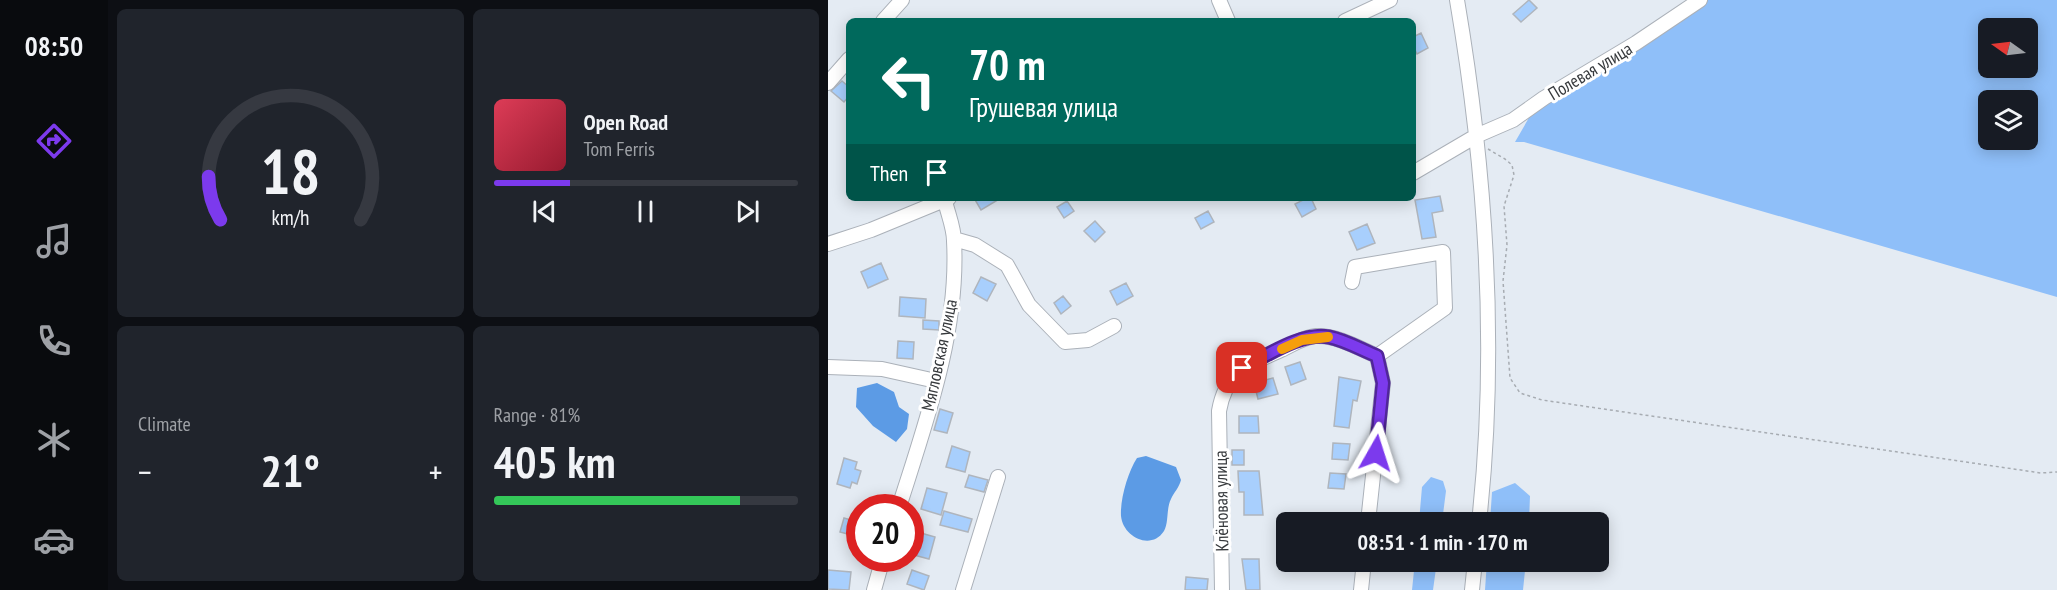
<!DOCTYPE html>
<html lang="en">
<head>
<meta charset="utf-8">
<style>
  :root { --surface:#171b24; --page:#20242c; --text:#f1f3f6; --muted:#9ea1a6; --line:#363941; --accent:#7c3aed }
  body { margin:0; font-family:"PT Sans Narrow",sans-serif; background:var(--page); color:var(--text); height:100vh; display:flex; flex-direction:column; font-size:22px; white-space:nowrap }
  * { box-sizing:border-box; margin:0 }
  p { font-size:20px; color:var(--muted) }
  .icon { flex:none; width:33px; height:33px; fill:none; stroke:currentColor; stroke-width:2; stroke-linecap:round; stroke-linejoin:round }
  .map { position:relative; flex:1; overflow:hidden }
  .sheet { display:flex; flex-direction:column; gap:9px; padding:9px; background:#0d0f14; width:720px }
  .sheet>* { flex:none }
  .guide { position:absolute; left:18px; top:18px; width:570px; height:183px; border-radius:9px; box-shadow:0 3px 15px #0003; background:#00695c; color:#fff; overflow:hidden }
  .needle { width:39px; rotate:284deg }
  .buttons { position:absolute; left:1150px; top:18px; display:grid; gap:12px }
  .buttons a { display:grid; place-items:center; width:60px; height:60px; border-radius:9px; background:var(--surface); box-shadow:0 3px 15px #0003; font-size:30px }
  .speed { position:absolute; left:18px; top:494px; display:flex; gap:12px; font-size:30px; font-weight:700; text-align:center }
  .speed>* { display:grid; place-content:center; width:78px; height:78px; border-radius:50%; background:var(--surface); box-shadow:0 3px 15px #0003; line-height:1 }
  .speed .limit { border:9px solid #d22; background:#fff; color:#111 }
  .pin { position:absolute; display:grid; place-items:center; width:51px; height:51px; color:#fff; margin:-26px; border-radius:12px; box-shadow:0 3px 9px #0006 }
  .me { position:absolute; width:66px; margin:-33px; rotate:6deg; stroke-linejoin:round; filter:drop-shadow(0 0 4px #0008) }
  .turn { display:flex; align-items:center; gap:21px; height:126px; padding:0 24px; font-size:27px }
  .turn .icon { width:78px; height:78px; stroke-width:2.5 }
  .turn b { display:block; font-size:42px; line-height:51px }
  .then { display:flex; align-items:center; height:57px; padding:0 24px; background:#0003; gap:12px; font-size:22px }
  .big { font-size:45px; font-weight:700; line-height:1.1 }
  .sheet .card { flex:1; display:flex; flex-direction:column; justify-content:center; gap:9px; min-width:0; padding:0 21px; border-radius:9px; background:var(--page) }
  .sheet .dial { align-items:center; gap:0 }
  .dial svg { height:156px; overflow:visible; fill:none; stroke:var(--line); stroke-width:7; stroke-linecap:round; text-anchor:middle }
  .dial text { fill:var(--text); stroke:none }
  .song { display:flex; align-items:center; gap:18px }
  .cover { width:72px; height:72px; border-radius:9px; background:linear-gradient(135deg,hsl(350 70% 55%),hsl(350 70% 35%)) }
  .played { height:6px; border-radius:3px; background:linear-gradient(90deg,var(--accent) 25%,var(--line) 25%) }
  .keys { display:flex; justify-content:space-around; direction:ltr }
  .heat { display:flex; justify-content:space-between; align-items:center; font-size:33px; direction:ltr }
  .charge { height:9px; border-radius:4px; background:linear-gradient(90deg,#34c759 81%,var(--line) 0) }
  .sheet .tiles { flex:1; display:grid; gap:9px; grid-template-columns:repeat(2,1fr) }
  .trip { position:absolute; left:448px; top:512px; width:333px; height:60px; border-radius:9px; background:var(--surface); box-shadow:0 3px 15px #0003; font-weight:700; line-height:60px; text-align:center }
  main { display:flex; flex:1; min-height:0 }
  .dock { display:flex; flex-direction:column; width:108px; justify-content:space-around; align-items:center; background:#090b0e; color:var(--muted) }
  .dock .icon { width:42px; height:42px }
  .dock .on { color:var(--accent) }
  .dock b { font-size:27px; color:var(--text) }
  .map>svg:first-child { display:block }
  .green { fill:#8fbff9; fill-rule:evenodd }
  .water { fill:#5c9be5 }
  .building { fill:#a8cffd; stroke:#afb5bd; stroke-width:1.5 }
  .lines { fill:none; stroke-linecap:round; stroke-linejoin:round }
  .minor-casing { stroke:#abb1b9; stroke-width:16 }
  .path { stroke:#a7acb2; stroke-width:1.5; stroke-dasharray:3 3; stroke-linecap:butt }
  .minor { stroke:#fff; stroke-width:14 }
  .route-casing { stroke:#51269a; stroke-width:15 }
  .route { stroke:#7c3aed; stroke-width:10 }
  .slow { stroke:#f59e0b; stroke-width:10 }
  .labels { text-anchor:middle; dominant-baseline:central; stroke-width:6; stroke-linejoin:round; paint-order:stroke }
  .street-label { font-size:18px; fill:#36393c; stroke:#fff }
</style>
</head>
<body>
<main>
<nav class="dock">
<b>08:50</b>
<svg class="icon on" aria-label="directions" viewBox="0 0 24 24"><path d="M12 3l9 9-9 9-9-9zM9 14v-3h6M13 9l2 2-2 2"/></svg>
<svg class="icon" aria-label="music" viewBox="0 0 24 24"><path d="M9 18V5l10-2v13"/><circle cx="6" cy="18" r="3"/><circle cx="16" cy="16" r="3"/></svg>
<svg class="icon" aria-label="phone" viewBox="0 0 24 24"><path d="M5 4h4l2 5-3 2q2 4 5 5l2-3 5 2v4C11 20 4 13 5 4z"/></svg>
<svg class="icon" aria-label="climate" viewBox="0 0 24 24"><path d="M12 3v18M4 7l16 10M4 17L20 7"/></svg>
<svg class="icon" aria-label="car" viewBox="0 0 24 24"><path d="M5 17H2v-5l4-1 3-4h7l3 4 3 1v5h-3M9 17h6M6 11h13"/><circle cx="7" cy="17" r="2"/><circle cx="17" cy="17" r="2"/></svg>
</nav>
<section class="sheet">
<div class="tiles">
<div class="card dial"><svg viewBox="0 0 100 80">
<path d="M14 69A42 42 0 1 1 86 69"/>
<path d="M14 69A42 42 0 0 1 8 47" stroke="#7c3aed"/>
<text x="50" y="56" font-size="32" font-weight="700">18</text>
<text x="50" y="72" font-size="11">km/h</text>
</svg></div>
<div class="card">
<div class="song"><i class="cover"></i><div><b>Open Road</b><p>Tom Ferris</p></div></div>
<div class="played"></div>
<div class="keys"><svg class="icon" aria-label="previous" viewBox="0 0 24 24"><path d="M18 5L8 12l10 7zM5 5v14"/></svg><svg class="icon" aria-label="pause" viewBox="0 0 24 24"><path d="M8 5v14M16 5v14"/></svg><svg class="icon" aria-label="next" viewBox="0 0 24 24"><path d="M6 5l10 7-10 7zM19 5v14"/></svg></div>
</div>
<div class="card"><p>Climate</p>
<div class="heat"><a>−</a><b class="big">21°</b><a>+</a></div>
</div>
<div class="card"><p>Range · 81%</p><b class="big">405 km</b><div class="charge"></div></div>
</div>
</section>
<div class="map">
<svg width="1229" height="590" viewBox="0 0 1229 590">
  <rect width="100%" height="100%" fill="#e4ebf3"/>
  <path class="green" d="M869,0H1229V297L696,142H687L706,109ZM1161,28H1200V68H1161ZM1161,100H1200V140H1161Z
    M603,477L615,481L618,491L614,522H591L594,487Z
    M687,483L702,496L701,522H662L664,492Z
    M587,561H609L605,590H584Z
    M659,561H698L695,590H657Z"/>
  <path class="water" d="M49,383L66,392L71,407L81,414L79,429L68,442L45,426L28,407L29,388Z
    M318,456L348,467L353,480C351,488 346,492 343,499C338,509 341,522 336,531C323,551 295,537 293,516C292,499 300,472 309,458Z"/>
  <path class="building" d="M701,0L709,8L693,22L685,14Z
    M593,33L600,48L589,54L585,46V37Z
    M14,81L21,87V96L16,102L3,91Z
    M612,196L615,211L604,213L608,237L594,239L587,200Z
    M146,198H173L153,210Z
    M479,198H483L488,209L474,217L467,204Z
    M239,201L246,211L236,218L229,207Z
    M380,211L386,222L373,229L367,218Z
    M267,221L277,232L267,242L256,231Z
    M539,224L547,243L529,250L521,232Z
    M53,263L60,279L40,288L33,272Z
    M153,277L168,284L159,301L145,293Z
    M298,283L305,296L289,305L282,291Z
    M235,296L243,306L233,314L226,303Z
    M72,297L98,299L97,318L71,316Z
    M95,320L111,321V330L95,329Z
    M70,341L86,342L85,359L69,358Z
    M472,362L478,379L463,385L457,367Z
    M511,377L533,381L529,401L525,400L521,428L506,426Z
    M445,378L450,394L430,399L426,383Z
    M112,409L125,413L119,433L106,430Z
    M411,416H430L431,433H411Z
    M505,443L522,444L520,460L504,459Z
    M124,446L142,452L137,472L118,467Z
    M404,450H416V465H404Z
    M16,458L29,462L27,469L33,471L29,484L24,482L22,488L9,484Z
    M410,471H431L435,515H416V492H411Z
    M502,473L518,474L516,489L500,488Z
    M141,475L160,480L156,492L137,487Z
    M99,488L119,493L113,515L93,509Z
    M116,511L144,519L140,532L112,525Z
    M16,518L30,522L27,536L12,532Z
    M86,531L107,537L101,559L82,554Z
    M414,559H431L432,590H418Z
    M0,570L23,572L21,590L0,589Z
    M84,570L101,576L96,590L79,584Z
    M358,577L380,579L379,590H357Z"/>
  <g class="lines">
    <defs>
      <path id="minor" d="M391,0L400,21
        M629,0C658,171 670,349 651,522
        M55,21L74,0
        M517,21L562,0
        M0,83L21,59
        M585,173L648,136L685,120L716,98L808,43L872,0
        M126,239L147,245L179,265L201,305L237,342L260,340L286,326
        M0,244L43,230L121,198
        M0,367L54,369L108,381
        M71,507C98,422 131,331 126,241C126,228 120,214 117,201
        M540,522L555,383L549,356
        M46,590L55,558
        M135,590L170,477
        M394,590L391,411C398,371 420,365 453,350C464,345 475,337 488,336C508,335 531,348 549,356L617,308L615,252L527,267L524,282
        M533,590L536,561
        M644,590L647,561"/>
    </defs>
    <use href="#minor" class="minor-casing"/>
    <path class="path" d="M660,149L677,159L684,165L686,175L676,206L679,245L675,281L682,378L692,393L714,400L1213,473L1229,472"/>
    <use href="#minor" class="minor"/>
  </g>
  <g class="lines">
    <defs>
      <path id="route" d="M414,368C439,356 472,332 501,337C517,340 534,350 549,356L555,383L548,453"/>
    </defs>
    <use href="#route" class="route-casing"/>
    <use href="#route" class="route"/>
    <path class="slow" d="M454,349L474,340L500,337"/>
  </g>
  <g class="labels">
    <g class="street-label">
      <text transform="translate(762 71) rotate(-31)">Полевая улица</text>
      <text transform="translate(111 355) rotate(-78)">Мягловская улица</text>
      <text transform="translate(393 501) rotate(-91)">Клёновая улица</text>
    </g>
  </g>
</svg>
<div class="buttons">
<a><svg class="needle" viewBox="-14 -14 28 28"><path d="M0-13l5 13h-10z" fill="#e53935"/><path d="M0 13l5-13h-10z" fill="#9ea1a6"/></svg></a>
<a><svg class="icon" aria-label="layers" viewBox="0 0 24 24"><path d="M12 4l9 5-9 5-9-5zM3 14l9 5 9-5"/></svg></a>
</div>
<div class="speed"><div class="limit">20</div></div>
<div class="pin" style="left:414px;top:368px;background:#d93025"><svg class="icon" aria-label="arrive" viewBox="0 0 24 24"><path d="M6 21V4h12l-3 4 3 4H6"/></svg></div>
<svg class="me" style="left:548px;top:453px" viewBox="-20 -20 40 40"><path d="M0-17L14 15 0 8-14 15z" fill="#7c3aed" stroke="#fff" stroke-width="4"/></svg>
<div class="trip">08:51 · 1 min · 170 m</div>
<div class="guide">
<div class="turn"><svg class="icon" aria-label="left" viewBox="0 0 24 24"><path d="M17 20v-9H6M10 6l-5 5 5 5"/></svg><div><b>70 m</b>Грушевая улица</div></div>
<div class="then">Then<svg class="icon" aria-label="arrive" viewBox="0 0 24 24"><path d="M6 21V4h12l-3 4 3 4H6"/></svg></div>
</div>
</div>
</main>
</body>
</html>
